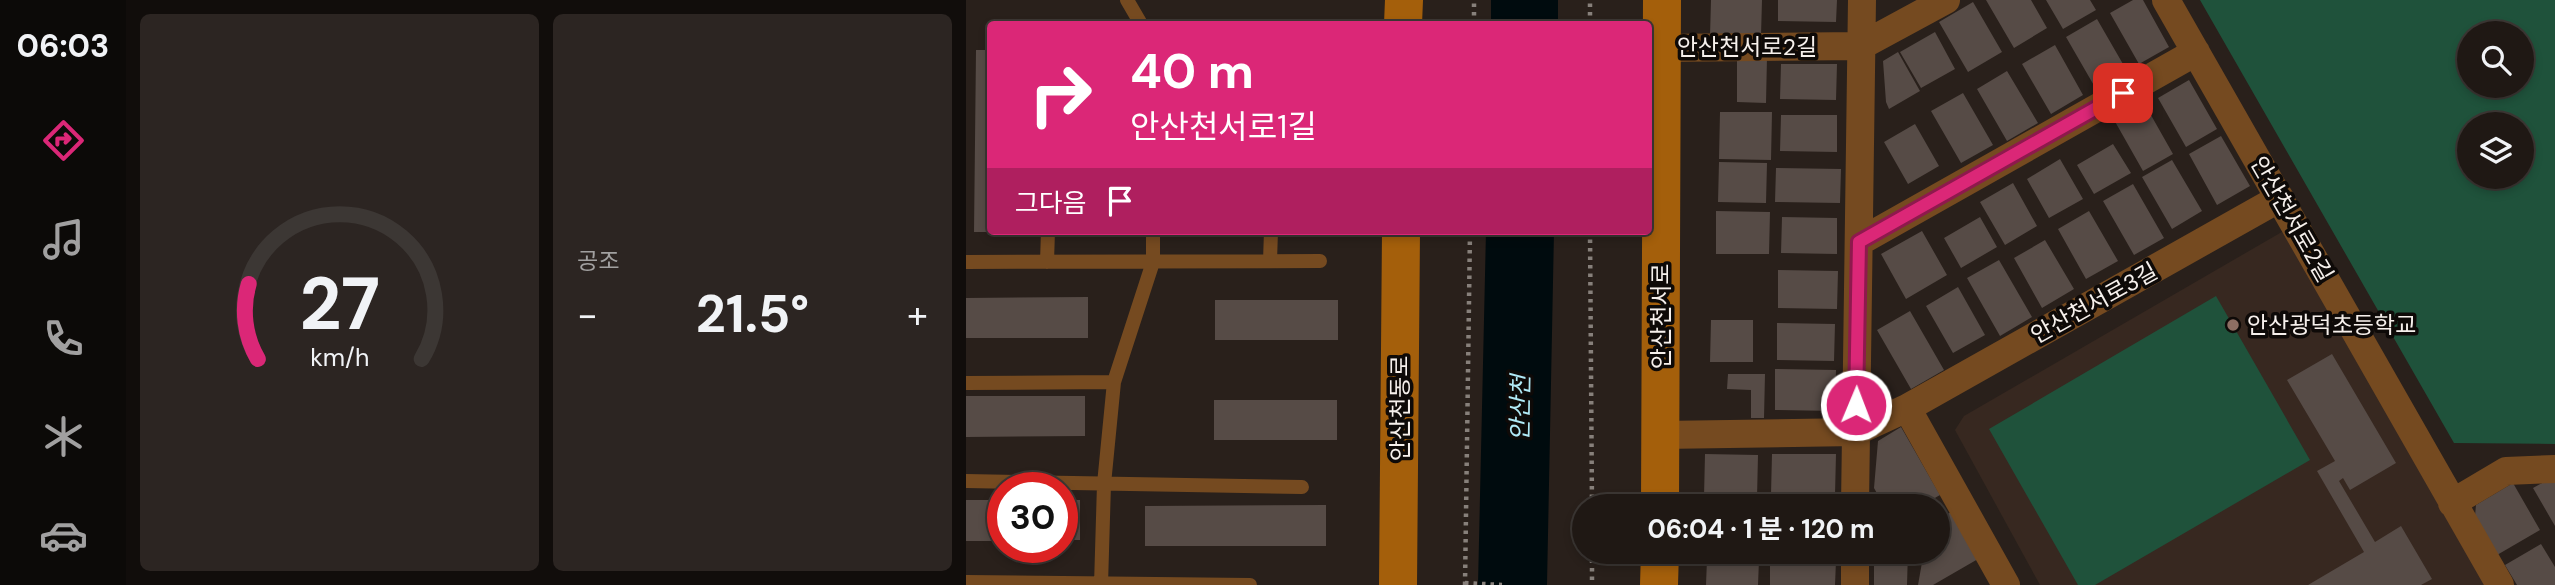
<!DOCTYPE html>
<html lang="ko">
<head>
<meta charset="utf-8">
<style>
  :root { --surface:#1f1814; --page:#2c2522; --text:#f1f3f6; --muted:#a1a0a0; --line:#3c3734; --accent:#db2777 }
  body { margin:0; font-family:"DM Sans","Noto Sans KR",sans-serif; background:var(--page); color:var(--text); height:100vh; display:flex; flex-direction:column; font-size:26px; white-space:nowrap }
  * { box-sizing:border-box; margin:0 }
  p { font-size:23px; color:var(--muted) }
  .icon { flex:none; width:38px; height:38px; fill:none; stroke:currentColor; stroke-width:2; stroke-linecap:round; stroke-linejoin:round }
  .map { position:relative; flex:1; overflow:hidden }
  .details { display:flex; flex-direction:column; gap:14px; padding:14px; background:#110d0b; width:840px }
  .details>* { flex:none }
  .top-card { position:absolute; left:21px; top:21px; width:665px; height:214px; border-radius:7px; box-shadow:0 4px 10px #0003,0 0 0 2px var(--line); background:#db2777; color:#fff; overflow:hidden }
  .fabs { position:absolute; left:1491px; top:21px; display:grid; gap:14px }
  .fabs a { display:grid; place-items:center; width:77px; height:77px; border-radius:50%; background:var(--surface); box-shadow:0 4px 10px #0003,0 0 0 2px var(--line); font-size:35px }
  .speed { position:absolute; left:21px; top:472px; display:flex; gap:14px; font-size:35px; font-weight:700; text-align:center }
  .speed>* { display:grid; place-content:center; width:91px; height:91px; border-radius:50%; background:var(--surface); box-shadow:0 4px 10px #0003,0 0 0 2px var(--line); line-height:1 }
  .speed .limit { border:10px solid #d22; background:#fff; color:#111 }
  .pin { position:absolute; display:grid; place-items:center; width:60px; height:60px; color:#fff; margin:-30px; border-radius:14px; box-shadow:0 4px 10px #0006 }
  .me { position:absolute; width:77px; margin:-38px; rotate:1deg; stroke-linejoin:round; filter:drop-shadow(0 0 5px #0008) }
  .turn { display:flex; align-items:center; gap:24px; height:147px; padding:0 28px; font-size:32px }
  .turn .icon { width:91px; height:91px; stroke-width:2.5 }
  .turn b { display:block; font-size:49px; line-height:60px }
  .then { display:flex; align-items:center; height:66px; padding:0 28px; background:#0003; gap:14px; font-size:26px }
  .big { font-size:52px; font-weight:700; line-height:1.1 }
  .details .tile { flex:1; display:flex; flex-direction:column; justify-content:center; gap:10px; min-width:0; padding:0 24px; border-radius:10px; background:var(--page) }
  .details .dial { align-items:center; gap:0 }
  .dial svg { height:182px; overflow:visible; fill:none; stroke:var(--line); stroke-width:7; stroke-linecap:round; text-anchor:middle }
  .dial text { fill:var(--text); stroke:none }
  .heat { display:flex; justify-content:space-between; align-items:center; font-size:38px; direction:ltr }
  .details .tiles { flex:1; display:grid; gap:14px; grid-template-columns:repeat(2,1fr) }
  .trip { position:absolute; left:606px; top:494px; width:378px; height:70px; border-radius:35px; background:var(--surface); box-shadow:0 4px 10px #0003,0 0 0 2px var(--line); font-weight:700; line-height:70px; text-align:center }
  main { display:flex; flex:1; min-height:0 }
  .menu { display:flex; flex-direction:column; width:126px; justify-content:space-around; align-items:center; background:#0c0a08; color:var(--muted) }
  .menu .icon { width:49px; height:49px }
  .menu .on { color:var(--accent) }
  .menu b { font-size:32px; color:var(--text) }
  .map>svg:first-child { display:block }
  .built { fill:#372820 }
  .green { fill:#1f523b; fill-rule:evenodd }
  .water { fill:#000b0e }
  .building { fill:#564b46 }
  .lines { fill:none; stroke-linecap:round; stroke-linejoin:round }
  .path { stroke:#87807b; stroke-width:4.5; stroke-dasharray:3.5 5; stroke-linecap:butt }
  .lane { stroke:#754a20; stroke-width:14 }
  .street { stroke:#754a20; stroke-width:28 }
  .secondary { stroke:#a45f0b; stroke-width:38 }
  .route-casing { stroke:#8e194d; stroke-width:18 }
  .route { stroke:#db2777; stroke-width:12 }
  .education-dot { fill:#8d6e63; stroke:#0e0a08; stroke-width:2.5 }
  .labels { text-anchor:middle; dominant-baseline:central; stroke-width:7; stroke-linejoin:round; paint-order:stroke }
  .street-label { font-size:23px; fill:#f6f0ec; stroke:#0e0a08 }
  .poi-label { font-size:23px; fill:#f6f0ec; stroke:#0e0a08; text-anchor:start }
  .water-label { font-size:24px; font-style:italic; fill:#b1eaf7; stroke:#0e0a08 }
</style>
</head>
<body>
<main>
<nav class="menu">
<b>06:03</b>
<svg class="icon on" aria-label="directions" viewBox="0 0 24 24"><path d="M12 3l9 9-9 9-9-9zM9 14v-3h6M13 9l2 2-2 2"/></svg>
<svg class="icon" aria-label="music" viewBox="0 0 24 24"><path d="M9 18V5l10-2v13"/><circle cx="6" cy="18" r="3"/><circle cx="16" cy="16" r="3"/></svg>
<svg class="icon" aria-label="phone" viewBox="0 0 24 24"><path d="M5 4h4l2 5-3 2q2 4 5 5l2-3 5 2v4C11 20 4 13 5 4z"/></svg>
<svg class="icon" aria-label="climate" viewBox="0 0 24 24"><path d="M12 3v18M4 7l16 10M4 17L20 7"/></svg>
<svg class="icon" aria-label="car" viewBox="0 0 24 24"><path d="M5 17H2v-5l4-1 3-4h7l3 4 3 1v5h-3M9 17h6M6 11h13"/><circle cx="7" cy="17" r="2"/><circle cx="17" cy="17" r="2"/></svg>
</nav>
<section class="details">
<div class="tiles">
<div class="tile dial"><svg viewBox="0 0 100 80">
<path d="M14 69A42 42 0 1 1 86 69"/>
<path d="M14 69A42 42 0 0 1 10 36" stroke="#db2777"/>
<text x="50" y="56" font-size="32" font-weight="700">27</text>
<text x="50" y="72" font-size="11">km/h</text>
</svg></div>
<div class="tile"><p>공조</p>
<div class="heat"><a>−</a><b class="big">21.5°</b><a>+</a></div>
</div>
</div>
</section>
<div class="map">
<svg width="1589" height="585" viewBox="0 0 1589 585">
  <rect width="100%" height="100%" fill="#29201b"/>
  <path class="built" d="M1321,229L1521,585H1074L989,430L998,416Z"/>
  <path class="green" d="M1234,0H1589V444L1488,443ZM1503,33H1556V86H1503ZM1503,124H1556V177H1503Z
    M1250,296L1344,460L1129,585H1112L1023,429Z"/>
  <path class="water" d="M525,0H592V24H525Z
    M520,231H588L581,585H512Z"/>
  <path class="building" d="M745,0H796L795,36H744Z
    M812,0H871L870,22L812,21Z
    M1020,0H1065L1081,28L1048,48Z
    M1080,0H1124L1130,10L1097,29Z
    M1167,0H1177L1203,47L1173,64L1144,13Z
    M1007,2L1036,52L1002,72L973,22Z
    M1131,19L1161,71L1130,89L1100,37Z
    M969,32L989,69L955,88L934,52Z
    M1089,45L1117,95L1085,114L1056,64Z
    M10,50H24V232H8Z
    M932,52L954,91L923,109L920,102L917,61Z
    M771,56L801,57L800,103L771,102Z
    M815,64H871L870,100L814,99Z
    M1041,71L1072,123L1041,141L1011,89Z
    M1223,80L1251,129L1220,147L1192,98Z
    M997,93L1027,145L995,163L965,111Z
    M1177,101L1207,154L1177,171L1147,118Z
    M754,112H806L805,160L753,159Z
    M815,115H871V152L814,151Z
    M949,124L973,166L942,184L918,142Z
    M1255,136L1284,186L1251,205L1223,154Z
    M1147,144L1165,173L1128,194L1111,165Z
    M1094,159L1117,199L1083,218L1061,179Z
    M1206,160L1236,211L1206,229L1176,177Z
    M753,162L801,163L800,203L752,202Z
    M810,168L875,169L874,203L809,202Z
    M1047,183L1071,226L1039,245L1014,202Z
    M1167,184L1198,238L1168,255L1137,201Z
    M750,211L804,212L803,254H750Z
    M1123,211L1152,261L1120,279L1092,229Z
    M816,217L871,218V254L815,253Z
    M1014,217L1031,247L995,268L978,238Z
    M112,231H152V234H112Z
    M226,231H259V234L226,233Z
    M326,231H366V235H326Z
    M956,231L981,275L940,299L915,254Z
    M1079,240L1108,289L1076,308L1048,258Z
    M1033,260L1066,317L1034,336L1001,278Z
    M812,270L872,271L871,309L812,308Z
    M992,287L1019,335L987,353L960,306Z
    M122,297V338H0V298Z
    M249,300H372V340H249Z
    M944,311L978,370L945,389L911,330Z
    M745,320H787V362H744Z
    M811,323L869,324L868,361L811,360Z
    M1366,354L1430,463L1384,490L1377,478L1373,481L1409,542L1435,526L1466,579L1455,585H1342L1398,552L1351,471L1369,461L1321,380Z
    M809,369L870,370L869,411L809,410Z
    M762,374H799L798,418H785V390L761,389Z
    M0,396H119V436L0,437Z
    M248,400H371V440H248Z
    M935,427L974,495L955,506H918L908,488L912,441Z
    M739,454L792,455L791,498L738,497Z
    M806,454H870L869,495L805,494Z
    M1589,481V526L1567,488L1578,482Z
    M1547,483L1574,530L1531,555L1509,516L1510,505Z
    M0,500H37V541H0Z
    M96,500H114V540H96Z
    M360,505V546H179V506Z
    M985,512L1012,559L967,585H952L958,551H971V520Z
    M1575,544L1589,567V585H1551L1539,565Z
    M908,551H942L941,585H908Z
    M741,559L793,560L792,585H740Z
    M804,560L870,561L869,585H804Z"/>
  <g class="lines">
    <path class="path" d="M508,24V0
      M624,24V0
      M624,231L626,506
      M626,551V585
      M499,583L536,585
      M499,585L504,231"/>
    <path class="lane" d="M161,0L175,24
      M304,261L305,231
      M0,262L354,261
      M81,262L82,231
      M0,383L148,382
      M0,481L336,487
      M0,582L284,585
      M135,585L138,484L148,382L187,262V231"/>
    <path class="street" d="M1200,0L1534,585
      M696,48L895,46L980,0
      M893,242L1230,52
      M941,408L1040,585
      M695,435L889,432L941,408L1314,198
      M1486,503L1540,471L1589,469
      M889,506L896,0
      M889,585V551"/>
    <path class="secondary" d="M437,24L438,0
      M694,506L696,0
      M432,585L435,231
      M693,585L694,551"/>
  </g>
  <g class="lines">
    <defs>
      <path id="route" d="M890,405L893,242L1157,93"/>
    </defs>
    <use href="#route" class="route-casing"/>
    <use href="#route" class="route"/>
  </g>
  <circle class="education-dot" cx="1267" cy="325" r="7"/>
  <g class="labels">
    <g class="street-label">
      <text x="781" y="47">안산천서로2길</text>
      <text transform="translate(1326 219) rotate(60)">안산천서로2길</text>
      <text transform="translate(1128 303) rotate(-29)">안산천서로3길</text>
      <text transform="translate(695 316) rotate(-90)">안산천서로</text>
      <text transform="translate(434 408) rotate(-90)">안산천동로</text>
    </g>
    <g class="poi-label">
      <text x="1281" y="325">안산광덕초등학교</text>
    </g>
    <g class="water-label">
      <text transform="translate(554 408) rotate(-89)">안산천</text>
    </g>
  </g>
</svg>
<div class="fabs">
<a><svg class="icon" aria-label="search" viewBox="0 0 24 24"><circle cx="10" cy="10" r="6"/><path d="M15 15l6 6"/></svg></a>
<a><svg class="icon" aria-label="layers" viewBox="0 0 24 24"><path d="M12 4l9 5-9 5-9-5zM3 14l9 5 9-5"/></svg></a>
</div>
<div class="speed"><div class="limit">30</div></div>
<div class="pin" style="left:1157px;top:93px;background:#d93025"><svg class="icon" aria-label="arrive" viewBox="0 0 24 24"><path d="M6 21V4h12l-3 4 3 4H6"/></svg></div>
<svg class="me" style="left:890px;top:405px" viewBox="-20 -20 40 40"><circle r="17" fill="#db2777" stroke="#fff" stroke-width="3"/><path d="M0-11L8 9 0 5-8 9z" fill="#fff"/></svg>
<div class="trip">06:04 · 1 분 · 120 m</div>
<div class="top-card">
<div class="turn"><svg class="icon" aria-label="right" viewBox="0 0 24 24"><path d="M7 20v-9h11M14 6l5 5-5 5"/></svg><div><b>40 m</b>안산천서로1길</div></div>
<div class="then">그다음<svg class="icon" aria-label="arrive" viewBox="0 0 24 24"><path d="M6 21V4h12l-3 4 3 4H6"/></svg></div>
</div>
</div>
</main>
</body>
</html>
